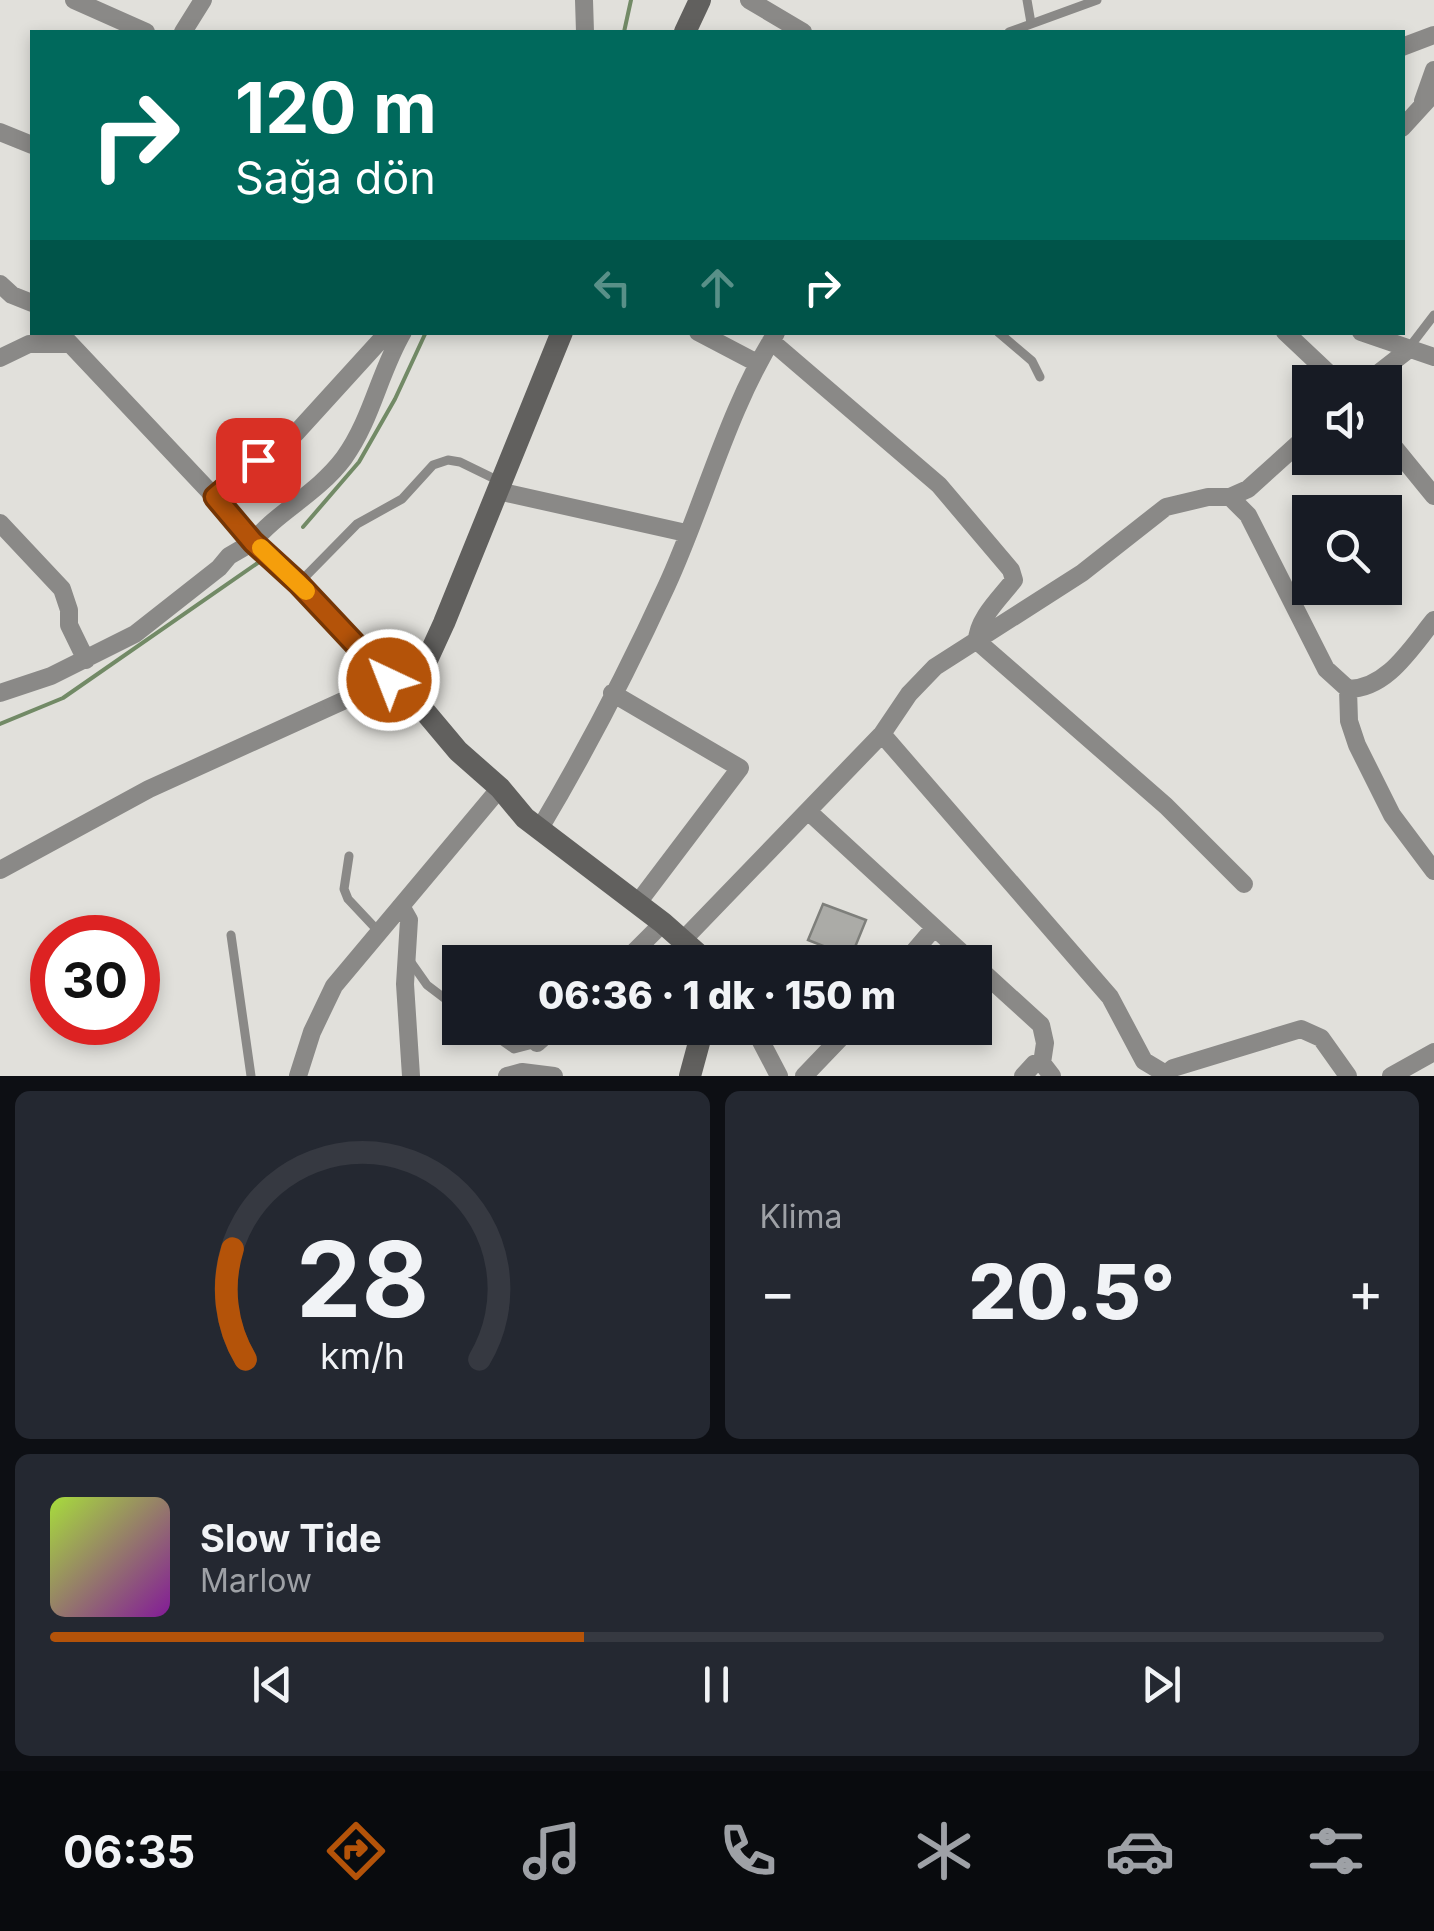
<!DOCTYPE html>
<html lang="tr">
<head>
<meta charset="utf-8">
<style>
  :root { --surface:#171b24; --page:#242831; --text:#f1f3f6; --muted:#9ea1a6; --line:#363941; --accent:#b45309 }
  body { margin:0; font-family:Inter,sans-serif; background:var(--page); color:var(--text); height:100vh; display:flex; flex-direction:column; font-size:38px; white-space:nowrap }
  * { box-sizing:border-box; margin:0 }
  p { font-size:32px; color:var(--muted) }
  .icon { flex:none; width:55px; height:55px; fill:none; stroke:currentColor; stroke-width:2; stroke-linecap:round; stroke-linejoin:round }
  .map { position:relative; height:1076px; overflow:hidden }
  .sheet { display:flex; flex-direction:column; gap:15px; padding:15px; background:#0d0f14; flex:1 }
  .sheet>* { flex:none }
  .top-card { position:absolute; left:30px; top:30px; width:1375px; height:305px; border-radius:0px; box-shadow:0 5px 15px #0003; background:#00695c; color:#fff; overflow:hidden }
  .buttons { position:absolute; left:1292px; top:365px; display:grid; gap:20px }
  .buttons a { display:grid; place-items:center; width:110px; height:110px; border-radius:0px; background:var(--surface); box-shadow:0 5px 15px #0003; font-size:50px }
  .speed { position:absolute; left:30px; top:915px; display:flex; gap:20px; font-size:50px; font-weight:700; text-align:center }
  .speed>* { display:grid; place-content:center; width:130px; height:130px; border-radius:50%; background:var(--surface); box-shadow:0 5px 15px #0003; line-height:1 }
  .speed .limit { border:15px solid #d22; background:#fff; color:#111 }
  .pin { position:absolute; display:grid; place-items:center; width:85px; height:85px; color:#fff; margin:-42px; border-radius:20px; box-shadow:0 5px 15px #0006 }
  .me { position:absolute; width:110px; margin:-55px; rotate:317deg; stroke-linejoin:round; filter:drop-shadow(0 0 8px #0008) }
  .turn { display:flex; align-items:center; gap:35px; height:210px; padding:0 40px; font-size:45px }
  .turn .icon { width:130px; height:130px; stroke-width:2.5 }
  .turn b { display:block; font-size:70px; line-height:85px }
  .lanes { display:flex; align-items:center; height:95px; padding:0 40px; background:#0003; justify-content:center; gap:50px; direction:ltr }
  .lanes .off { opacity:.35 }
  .big { font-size:75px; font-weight:800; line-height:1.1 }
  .sheet .card { flex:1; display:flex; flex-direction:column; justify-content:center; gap:15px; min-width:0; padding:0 35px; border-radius:15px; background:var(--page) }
  .sheet .dial { align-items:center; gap:0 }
  .dial svg { height:260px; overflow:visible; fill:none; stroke:var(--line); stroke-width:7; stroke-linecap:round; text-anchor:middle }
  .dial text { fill:var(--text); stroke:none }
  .song { display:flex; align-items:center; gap:30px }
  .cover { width:120px; height:120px; border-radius:15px; background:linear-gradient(135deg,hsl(80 70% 55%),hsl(290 70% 35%)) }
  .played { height:10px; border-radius:5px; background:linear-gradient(90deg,var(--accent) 40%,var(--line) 40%) }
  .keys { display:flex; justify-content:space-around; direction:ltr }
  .heat { display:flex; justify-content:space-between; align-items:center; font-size:55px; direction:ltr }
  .sheet .tiles { flex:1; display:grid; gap:15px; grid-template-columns:1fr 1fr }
  .card:last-child { grid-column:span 2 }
  .trip { position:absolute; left:442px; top:945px; width:550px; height:100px; border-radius:0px; background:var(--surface); box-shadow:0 5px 15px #0003; font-weight:800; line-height:100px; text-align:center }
  .tab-bar { display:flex; height:160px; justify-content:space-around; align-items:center; background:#090b0e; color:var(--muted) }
  .tab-bar .icon { width:70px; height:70px }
  .tab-bar .selected { color:var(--accent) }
  .tab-bar b { font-size:45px; color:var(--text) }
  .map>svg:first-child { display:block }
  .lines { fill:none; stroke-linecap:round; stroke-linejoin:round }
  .stream { stroke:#728a66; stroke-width:4 }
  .building { fill:#ababa7; stroke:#7e7f7b; stroke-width:2.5 }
  .lane { stroke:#8a8987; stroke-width:9 }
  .street { stroke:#8a8987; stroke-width:18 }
  .secondary { stroke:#61605e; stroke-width:22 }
  .route-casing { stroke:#753606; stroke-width:25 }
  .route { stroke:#b45309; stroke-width:18 }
  .slow { stroke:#f59e0b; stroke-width:18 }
</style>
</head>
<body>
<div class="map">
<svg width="1434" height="1076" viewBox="0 0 1434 1076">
  <rect width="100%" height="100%" fill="#e1e0db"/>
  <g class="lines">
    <path class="stream" d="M624,32L631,0
      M303,527L359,462L395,399L426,332
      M0,724L63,698L262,560"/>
  </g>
  <path class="building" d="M823,904L866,920L851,957L808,940Z"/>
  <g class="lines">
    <path class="lane" d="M1027,0L1031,23
      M1009,32L1097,0
      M998,332L1032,361L1040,377
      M1408,349L1434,315
      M299,583L357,524L402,499L433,465L448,460L460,462L499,481
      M349,856L344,889L348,899L379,932
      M231,935L251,1076
      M408,958L427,985L460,1010
      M484,1028L514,1049L537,1043"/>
    <path class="street" d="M74,0L146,32
      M584,0L585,32
      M749,0L803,32
      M183,32L203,0
      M1402,47L1434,35
      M1423,101L1434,70
      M1402,128L1434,93
      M0,132L32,145
      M0,284L12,295L32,303
      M59,332L223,506L253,542C278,511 317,494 344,458C372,419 379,373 403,332
      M698,332L757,363
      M1285,332L1338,382
      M1361,332L1434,357
      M771,341L939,485L1011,570L1014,580C1001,597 977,619 977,641L1166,806L1244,884
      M0,358L29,344H69
      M1367,382L1408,350
      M1385,436L1434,496
      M498,491L686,533
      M215,497L238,476L296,433L388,332
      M1230,497L1248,515L1326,669L1348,689C1387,689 1411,648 1434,620
      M0,523L62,589L69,610V625L86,660
      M1348,689L1349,721L1357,745L1392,815L1434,871
      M0,693L51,676L135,634L219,568L229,556L253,542C309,589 351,654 411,695
      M612,693L740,768L637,904
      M882,734L1110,997L1144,1061L1169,1076
      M809,812L972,962
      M539,830C586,751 629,668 667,585C705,502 727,411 776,333
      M0,870L149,789L389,680
      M401,906L409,920L405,984L411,1076
      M683,940L882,734L909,694L935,667L1082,573L1166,507L1208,497H1230L1248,489L1310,433
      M624,962L663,923
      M905,962L934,928
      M975,965L1041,1025L1045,1043L1042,1063L1052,1076
      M754,1028L779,1076
      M537,1043L554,1028
      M1166,1074L1173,1068L1301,1029L1321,1038L1348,1076
      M298,1076L312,1032L334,986L500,788
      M507,1076L522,1072L554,1076
      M804,1076L850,1028
      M1023,1076L1034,1064L1042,1061
      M1391,1076L1434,1052"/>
    <path class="secondary" d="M685,32L700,0
      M562,332L444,623L411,695L458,751L500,788L525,818L663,923L707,962
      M690,1076L703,1028"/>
  </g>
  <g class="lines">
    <defs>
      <path id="route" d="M258,460L215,497L253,542L298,583L389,680"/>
    </defs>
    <use href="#route" class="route-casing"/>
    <use href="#route" class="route"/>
    <path class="slow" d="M261,548L306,591"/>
  </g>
</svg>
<div class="buttons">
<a><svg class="icon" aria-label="sound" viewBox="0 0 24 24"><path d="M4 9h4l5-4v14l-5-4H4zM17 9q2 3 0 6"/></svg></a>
<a><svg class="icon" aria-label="search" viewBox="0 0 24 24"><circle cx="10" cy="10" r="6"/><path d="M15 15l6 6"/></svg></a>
</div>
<div class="speed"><div class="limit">30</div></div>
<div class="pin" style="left:258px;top:460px;background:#d93025"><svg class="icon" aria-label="arrive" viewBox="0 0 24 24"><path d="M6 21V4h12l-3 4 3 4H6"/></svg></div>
<svg class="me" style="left:389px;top:680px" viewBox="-20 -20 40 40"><circle r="17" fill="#b45309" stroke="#fff" stroke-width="3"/><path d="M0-11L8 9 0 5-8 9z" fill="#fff"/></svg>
<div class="trip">06:36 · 1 dk · 150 m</div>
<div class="top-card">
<div class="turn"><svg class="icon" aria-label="right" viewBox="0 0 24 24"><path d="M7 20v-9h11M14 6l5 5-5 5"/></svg><div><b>120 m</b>Sağa dön</div></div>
<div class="lanes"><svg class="icon off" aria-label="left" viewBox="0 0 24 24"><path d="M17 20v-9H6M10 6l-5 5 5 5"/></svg><svg class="icon off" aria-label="ahead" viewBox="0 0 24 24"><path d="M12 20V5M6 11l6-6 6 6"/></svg><svg class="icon" aria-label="right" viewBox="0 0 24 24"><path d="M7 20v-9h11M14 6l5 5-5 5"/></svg></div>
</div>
</div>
<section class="sheet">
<div class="tiles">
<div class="card dial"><svg viewBox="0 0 100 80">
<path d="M14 69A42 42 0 1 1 86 69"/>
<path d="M14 69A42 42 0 0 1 10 35" stroke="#b45309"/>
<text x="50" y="56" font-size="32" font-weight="700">28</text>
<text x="50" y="72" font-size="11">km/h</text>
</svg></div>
<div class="card"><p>Klima</p>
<div class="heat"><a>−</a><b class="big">20.5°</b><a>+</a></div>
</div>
<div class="card">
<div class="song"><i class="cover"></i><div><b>Slow Tide</b><p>Marlow</p></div></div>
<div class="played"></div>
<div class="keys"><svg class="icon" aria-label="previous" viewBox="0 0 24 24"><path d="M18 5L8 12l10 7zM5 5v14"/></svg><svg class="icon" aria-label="pause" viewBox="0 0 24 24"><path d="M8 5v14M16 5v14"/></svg><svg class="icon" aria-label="next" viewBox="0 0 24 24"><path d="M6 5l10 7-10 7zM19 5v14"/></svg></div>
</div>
</div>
</section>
<nav class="tab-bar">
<b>06:35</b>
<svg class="icon selected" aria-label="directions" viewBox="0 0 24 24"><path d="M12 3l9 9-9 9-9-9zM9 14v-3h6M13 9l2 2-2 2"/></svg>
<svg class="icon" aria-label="music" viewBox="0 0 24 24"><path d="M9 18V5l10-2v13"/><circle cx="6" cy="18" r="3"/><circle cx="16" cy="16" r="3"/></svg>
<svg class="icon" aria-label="phone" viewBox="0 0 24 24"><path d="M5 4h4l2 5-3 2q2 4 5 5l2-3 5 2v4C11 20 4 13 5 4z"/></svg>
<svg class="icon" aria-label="climate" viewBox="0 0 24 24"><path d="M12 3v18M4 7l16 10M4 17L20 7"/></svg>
<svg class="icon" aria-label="car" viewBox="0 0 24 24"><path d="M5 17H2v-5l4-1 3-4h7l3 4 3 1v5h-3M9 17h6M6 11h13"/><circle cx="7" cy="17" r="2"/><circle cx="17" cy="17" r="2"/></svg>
<svg class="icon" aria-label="filters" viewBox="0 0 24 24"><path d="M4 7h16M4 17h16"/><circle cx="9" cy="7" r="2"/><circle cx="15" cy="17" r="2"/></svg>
</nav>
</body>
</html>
